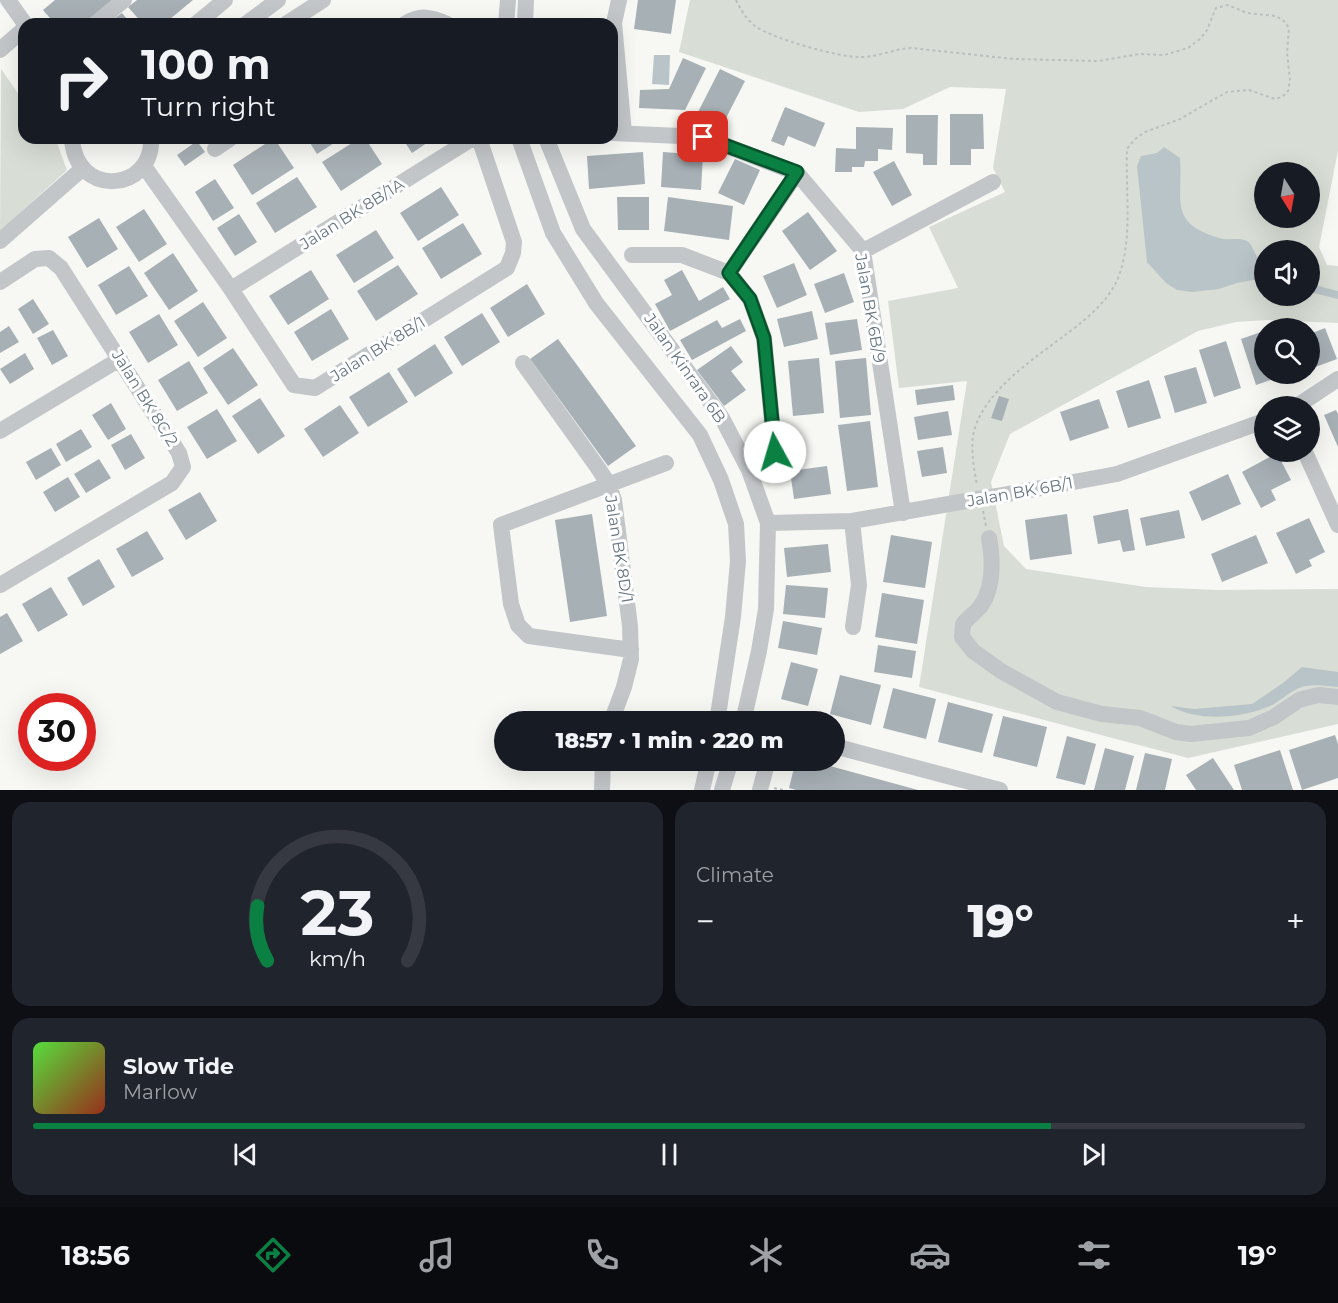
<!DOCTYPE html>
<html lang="en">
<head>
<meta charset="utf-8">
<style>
  :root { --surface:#171b24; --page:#20242c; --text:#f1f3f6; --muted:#9ea1a6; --line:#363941; --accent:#0b8043 }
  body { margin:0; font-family:Montserrat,sans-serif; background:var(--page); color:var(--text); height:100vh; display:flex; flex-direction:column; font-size:22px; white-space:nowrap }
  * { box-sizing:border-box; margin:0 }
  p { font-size:20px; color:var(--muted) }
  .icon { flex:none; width:33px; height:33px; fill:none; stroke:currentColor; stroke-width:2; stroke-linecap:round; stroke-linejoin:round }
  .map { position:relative; height:790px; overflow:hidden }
  .sheet { display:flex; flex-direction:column; gap:12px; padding:12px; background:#0d0f14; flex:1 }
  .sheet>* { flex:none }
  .hud { position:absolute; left:18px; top:18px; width:600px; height:126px; border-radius:18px; box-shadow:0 6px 24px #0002; background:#171b24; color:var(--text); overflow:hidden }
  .needle { width:39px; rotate:169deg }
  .fabs { position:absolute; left:1254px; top:162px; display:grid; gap:12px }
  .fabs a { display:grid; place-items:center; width:66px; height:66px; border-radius:50%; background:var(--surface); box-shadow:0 6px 24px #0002; font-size:30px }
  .speed { position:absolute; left:18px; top:693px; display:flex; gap:12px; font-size:30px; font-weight:700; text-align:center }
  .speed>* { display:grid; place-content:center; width:78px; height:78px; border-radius:50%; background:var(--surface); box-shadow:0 6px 24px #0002; line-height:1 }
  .speed .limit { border:9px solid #d22; background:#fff; color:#111 }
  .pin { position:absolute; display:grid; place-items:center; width:51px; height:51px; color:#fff; margin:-26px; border-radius:12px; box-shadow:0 3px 9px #0006 }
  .me { position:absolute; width:66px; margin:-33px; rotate:354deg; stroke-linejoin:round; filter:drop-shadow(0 0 4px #0008) }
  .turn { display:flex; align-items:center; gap:21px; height:126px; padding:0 24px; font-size:27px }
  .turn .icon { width:78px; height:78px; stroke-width:2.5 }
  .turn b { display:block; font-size:42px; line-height:51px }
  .big { font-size:45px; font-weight:800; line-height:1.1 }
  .sheet .card { flex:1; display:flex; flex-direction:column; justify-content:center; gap:9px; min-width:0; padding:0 21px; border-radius:18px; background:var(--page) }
  .sheet .dial { align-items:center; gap:0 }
  .dial svg { height:156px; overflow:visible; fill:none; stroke:var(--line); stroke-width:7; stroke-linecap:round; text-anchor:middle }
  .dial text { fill:var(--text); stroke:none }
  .song { display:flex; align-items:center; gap:18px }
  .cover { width:72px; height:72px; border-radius:9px; background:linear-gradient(135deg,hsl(110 70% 55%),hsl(10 70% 35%)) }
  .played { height:6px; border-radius:3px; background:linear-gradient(90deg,var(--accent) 80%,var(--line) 80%) }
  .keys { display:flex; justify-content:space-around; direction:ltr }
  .heat { display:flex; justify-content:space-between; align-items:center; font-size:33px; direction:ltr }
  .sheet .tiles { flex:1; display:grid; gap:12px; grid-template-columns:1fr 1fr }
  .card:last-child { grid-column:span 2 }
  .trip { position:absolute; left:494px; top:711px; width:351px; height:60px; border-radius:30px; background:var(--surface); box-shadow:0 6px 24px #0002; font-weight:800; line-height:60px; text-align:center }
  .menu { display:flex; height:96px; justify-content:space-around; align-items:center; background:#090b0e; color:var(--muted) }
  .menu .icon { width:42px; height:42px }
  .menu .selected { color:var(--accent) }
  .menu b { font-size:27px; color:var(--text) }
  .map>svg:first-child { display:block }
  .green { fill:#d8ded5; fill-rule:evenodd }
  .water { fill:#b9c4c8 }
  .building { fill:#a7b0b5 }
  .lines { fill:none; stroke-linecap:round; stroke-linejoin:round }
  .path { stroke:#bcbec0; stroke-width:2; stroke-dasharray:3 3; stroke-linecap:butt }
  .minor { stroke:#c2c6c9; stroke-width:16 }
  .minor-bridge { stroke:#c2c6c9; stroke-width:16 }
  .route-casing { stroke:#07532c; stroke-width:15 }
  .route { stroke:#0b8043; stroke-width:10 }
  .labels { text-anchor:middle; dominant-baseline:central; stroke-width:6; stroke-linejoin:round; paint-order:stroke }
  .street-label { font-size:16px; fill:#677784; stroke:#fff }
</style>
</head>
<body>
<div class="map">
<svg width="1338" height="790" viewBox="0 0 1338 790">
  <rect width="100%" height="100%" fill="#f7f7f4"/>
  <path class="green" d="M690,0H1338V151L1319,247L1327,265L1338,266V323L1267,320L1236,322L1198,331L1010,434L991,482L1004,546L1026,569L1146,587L1218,590L1338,589V724L1188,758L919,687L967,381L899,388L888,301L958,288L929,227L1005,192L993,168L1006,89L950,87L903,109L859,112L679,52ZM1264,172H1310V218H1264ZM1264,250H1310V296H1264Z
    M1,69L24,102V138H58L57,143L67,170L0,231Z"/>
  <path class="water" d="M654,55H670L669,85L652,84Z
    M1164,147L1180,158C1183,201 1168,223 1219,238C1228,241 1239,237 1247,241C1254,245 1256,261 1264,267V278L1237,283L1219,289L1192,292L1177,290L1166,283L1147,262L1137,166L1141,156L1157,153Z
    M1310,284L1338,291V299L1310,292Z
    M1302,667L1338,672V687C1327,686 1316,684 1306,686C1294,688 1284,698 1274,704C1246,718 1198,723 1171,706L1194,709L1252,704L1283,683Z"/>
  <path class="building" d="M55,0H112L84,24H55L43,10Z
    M137,0H193L164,24H143L128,7Z
    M638,0H676L671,34L634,29Z
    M122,13L131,24H107Z
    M683,58L706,68L685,110L639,108L640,90L669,89Z
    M720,69L745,81L723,124L698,112Z
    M785,107L825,123L815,147L788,136L784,146L771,141Z
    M950,114H983L984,149H971V165H950Z
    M906,115H938L937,165H923V154L906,153Z
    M856,127L893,128L892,150L878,149V161H865L864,167H852V172H835L836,148L856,149Z
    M274,138L294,168L252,195L233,165Z
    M307,138H342L317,154Z
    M360,138H365L382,164L341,191L322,162Z
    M402,138H434L412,153Z
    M197,141L205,152L185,166L177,155Z
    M643,152L645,184L589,189L587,156Z
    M663,152L703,155L701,190L661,187Z
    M735,159L760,170L744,205L718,193Z
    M894,161L912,195L892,206L873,172Z
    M297,177L317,207L275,233L256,203Z
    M215,179L234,208L213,221L195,192Z
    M441,187L459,215L418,241L400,213Z
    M617,197H649V230H618Z
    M668,197L733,206L729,240L664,231Z
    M144,209L167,244L139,262L116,227Z
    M808,212L837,251L810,270L782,231Z
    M239,214L257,242L235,256L217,228Z
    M99,218L118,249L87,268L68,237Z
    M463,223L482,254L441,279L422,248Z
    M376,230L394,258L354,283L336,255Z
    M173,253L198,291L169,310L144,273Z
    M794,263L807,295L777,308L763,276Z
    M398,265L418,294L376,321L357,291Z
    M129,266L148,296L116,315L98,285Z
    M311,270L329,299L288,325L269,296Z
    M682,270L699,301L723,287L730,299L670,331L655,304L672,295L664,280Z
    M844,273L854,302L825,313L814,284Z
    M527,284L545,314L508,337L490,308Z
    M33,299L49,324L33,334L18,309Z
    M203,302L227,338L198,357L174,321Z
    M331,309L349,339L312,361L294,332Z
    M812,311L818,339L784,347L777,319Z
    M482,313L500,342L462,366L444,337Z
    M159,314L178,345L148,363L129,332Z
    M740,319L746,331L692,360L680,340L717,320L722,328Z
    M857,319L862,350L830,355L825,323Z
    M9,326L19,342L0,353V332Z
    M1325,328L1337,359L1310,369V334Z
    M53,330L68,356L52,365L37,338Z
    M1264,331V374H1288L1256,385L1241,339Z
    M558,339L636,446L608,466L530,359Z
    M1226,341L1241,388L1214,397L1199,350Z
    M435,344L453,373L415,397L397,369Z
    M731,346L743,362L731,371L746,390L724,406L697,370Z
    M233,348L258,385L228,405L203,368Z
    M25,353L34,369L10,384L0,369Z
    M819,358L824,413L793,416L788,361Z
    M866,358L871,415L840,418L835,361Z
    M189,361L208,393L177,411L158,380Z
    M1196,367L1207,403L1175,413L1164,376Z
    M389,372L408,402L368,427L349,397Z
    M1149,380L1161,418L1128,428L1116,391Z
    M953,385L955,400L917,405L915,390Z
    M999,396L1009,399L1002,421L991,418Z
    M260,398L285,436L258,454L232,416Z
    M1099,399L1109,428L1070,441L1060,412Z
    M111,403L126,429L108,440L92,415Z
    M340,405L359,433L323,457L304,429Z
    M217,409L237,441L207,459L187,427Z
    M1336,410L1338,414V447L1324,415Z
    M948,411L952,435L918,440L914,417Z
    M870,421L878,487L847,491L838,425Z
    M81,429L92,447L66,462L56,444Z
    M131,434L145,458L125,470L111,445Z
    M943,447L947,473L922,477L917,451Z
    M51,448L61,465L36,480L26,462Z
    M1277,453L1291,480L1271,490L1276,500L1261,508L1242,472Z
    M99,459L111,478L86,493L74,474Z
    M827,466L831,494L794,499L790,471Z
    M1228,474L1241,504L1202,521L1189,492Z
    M68,477L80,497L55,512L43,492Z
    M200,492L217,521L186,540L168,510Z
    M1128,509L1135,550L1123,552L1120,540L1098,544L1093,516Z
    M1179,510L1185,538L1146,546L1140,518Z
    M592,514L607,616L570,622L555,520Z
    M1067,514L1072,554L1030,560L1025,520Z
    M1309,518L1325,552L1309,560L1312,566L1296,574L1276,533Z
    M147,531L164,559L132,577L116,549Z
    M891,535L932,542L925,588L883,582Z
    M1256,535L1268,563L1222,582L1211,554Z
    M828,544L831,572L787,577L784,548Z
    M99,559L115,587L83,606L67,578Z
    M786,585L828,588L825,618L783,614Z
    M51,587L68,615L38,632L22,604Z
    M882,593L924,600L917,644L875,637Z
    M7,613L23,641L0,654V617Z
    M783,621L822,628L817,655L778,648Z
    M878,645L916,651L912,678L874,672Z
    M791,662L818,669L808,706L781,699Z
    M840,675L881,685L871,725L830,714Z
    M893,688L936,699L926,739L883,728Z
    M948,702L993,714L982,753L938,742Z
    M1003,716L1047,727L1037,767L993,756Z
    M1335,735L1338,744V778L1302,790L1289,750Z
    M1067,736L1096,744L1085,785L1056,778Z
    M1105,748L1134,756L1125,790H1094Z
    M1280,750L1293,790H1242L1234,765Z
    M1145,753L1172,759L1165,790H1136Z
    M1213,758L1234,790H1196L1186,775Z
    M796,760H808L918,790H796L789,788Z"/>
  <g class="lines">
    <path class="path" d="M736,0C741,10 746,19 755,26C771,38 840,58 861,57C878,57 894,49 911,48L1014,59L1098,61L1139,54L1164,55L1188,48L1200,39L1207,30L1216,8L1228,5L1247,13L1276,16L1285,22L1289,28L1287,53L1290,80L1288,91L1282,97L1275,99L1249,90L1227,92L1180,119L1145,132L1135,139L1127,149C1125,191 1135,251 1113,288C1102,307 1081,323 1064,336C1033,359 985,391 974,431C970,447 974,469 977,485
      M983,511L986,526
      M774,788L783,790"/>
    <path class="minor" d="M8,0L25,24
      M619,0L614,23L624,133
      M95,24L124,0
      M196,24L225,0
      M246,24L278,0
      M286,24L323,0
      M405,24C420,14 432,17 447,24
      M506,24L508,0
      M525,24L526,0
      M0,50L24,29
      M612,133L703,137L797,173L863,251L903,513
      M72,138C75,199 154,192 151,138
      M519,138L553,233L596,303L700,435L721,480L736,524L738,561L733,617L717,722
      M546,138L583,229L722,418L749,470L768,523L766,609L759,651L743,722
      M215,149L231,138
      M144,166L231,289L294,385L315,388L507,268L513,253L514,242L479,138
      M0,241L82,169
      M863,251L993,182
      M632,255H682L729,273L750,299L764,338L775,452
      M729,273L797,173
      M0,282L35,259L49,258L61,268L179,453L183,467L172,483L0,585
      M231,289L473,138
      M523,363L596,465L608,483L614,500L630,626L631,659L624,687L611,722
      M1297,406L1338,379
      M0,431L120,359
      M1305,452L1338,525
      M997,496L1117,474L1264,421
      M852,521L859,585L853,627
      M768,523L852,521L960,502
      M989,538C993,560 994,588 980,607C975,613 968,618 963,624L962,637L973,651L1001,671L1057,702L1102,714L1140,718L1176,732L1191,734L1249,728L1274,717L1299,700L1310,697L1319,695L1338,697
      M631,650L529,636L518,625L511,604L501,525L666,463
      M834,746L1000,790
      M602,790L603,760
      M702,790L709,760
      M722,790L731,760
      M760,790L768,760"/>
    <path class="minor-bridge" d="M960,502L997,496"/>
  </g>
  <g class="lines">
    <defs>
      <path id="route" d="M703,137L797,172L729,273L750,299L764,338L775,452"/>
    </defs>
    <use href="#route" class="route-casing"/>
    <use href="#route" class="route"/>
  </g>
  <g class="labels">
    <g class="street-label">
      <text transform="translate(352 214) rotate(-32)">Jalan BK 8B/1A</text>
      <text transform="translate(870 308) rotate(80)">Jalan BK 6B/9</text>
      <text transform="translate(378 349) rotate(-32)">Jalan BK 8B/1</text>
      <text transform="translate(685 368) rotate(55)">Jalan Kinrara 6B</text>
      <text transform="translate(145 398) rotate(58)">Jalan BK 8C/2</text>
      <text transform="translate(1020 492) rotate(-10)">Jalan BK 6B/1</text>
      <text transform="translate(619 549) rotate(81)">Jalan BK 8D/1</text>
    </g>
  </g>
</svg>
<div class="fabs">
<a><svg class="needle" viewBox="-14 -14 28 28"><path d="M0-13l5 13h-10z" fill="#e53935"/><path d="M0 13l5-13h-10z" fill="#9ea1a6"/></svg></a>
<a><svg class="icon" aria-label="sound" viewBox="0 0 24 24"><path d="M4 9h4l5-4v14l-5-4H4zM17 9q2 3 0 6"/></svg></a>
<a><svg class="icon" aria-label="search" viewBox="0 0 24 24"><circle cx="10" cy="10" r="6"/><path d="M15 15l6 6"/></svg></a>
<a><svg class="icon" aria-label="layers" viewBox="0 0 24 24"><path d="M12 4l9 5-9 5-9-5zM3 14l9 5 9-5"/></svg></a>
</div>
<div class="speed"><div class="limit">30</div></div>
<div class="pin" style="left:703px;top:137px;background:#d93025"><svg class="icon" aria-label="arrive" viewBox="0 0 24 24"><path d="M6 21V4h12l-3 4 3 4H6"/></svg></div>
<svg class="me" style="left:775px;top:452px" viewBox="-20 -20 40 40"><circle r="19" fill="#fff"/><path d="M0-13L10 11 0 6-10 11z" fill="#0b8043"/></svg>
<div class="trip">18:57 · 1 min · 220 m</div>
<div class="hud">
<div class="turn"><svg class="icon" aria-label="right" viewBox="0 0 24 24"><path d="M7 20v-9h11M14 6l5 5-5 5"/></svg><div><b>100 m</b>Turn right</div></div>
</div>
</div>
<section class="sheet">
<div class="tiles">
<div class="card dial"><svg viewBox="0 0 100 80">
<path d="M14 69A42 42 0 1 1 86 69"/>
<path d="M14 69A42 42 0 0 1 9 41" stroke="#0b8043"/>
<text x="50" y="56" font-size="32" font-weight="700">23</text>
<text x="50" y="72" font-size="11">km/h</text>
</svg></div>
<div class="card"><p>Climate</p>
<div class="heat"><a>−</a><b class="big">19°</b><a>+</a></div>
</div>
<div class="card">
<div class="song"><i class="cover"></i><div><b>Slow Tide</b><p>Marlow</p></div></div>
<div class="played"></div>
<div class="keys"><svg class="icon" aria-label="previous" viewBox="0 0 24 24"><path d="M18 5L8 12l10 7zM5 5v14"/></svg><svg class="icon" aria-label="pause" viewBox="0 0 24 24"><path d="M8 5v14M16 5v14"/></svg><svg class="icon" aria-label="next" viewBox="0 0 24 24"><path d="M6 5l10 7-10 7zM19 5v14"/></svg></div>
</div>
</div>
</section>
<nav class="menu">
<b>18:56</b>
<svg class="icon selected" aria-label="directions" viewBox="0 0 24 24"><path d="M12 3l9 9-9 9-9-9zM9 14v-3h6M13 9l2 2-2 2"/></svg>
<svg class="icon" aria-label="music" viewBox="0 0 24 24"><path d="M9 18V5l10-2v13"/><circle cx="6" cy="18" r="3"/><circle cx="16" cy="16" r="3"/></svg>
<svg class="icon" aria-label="phone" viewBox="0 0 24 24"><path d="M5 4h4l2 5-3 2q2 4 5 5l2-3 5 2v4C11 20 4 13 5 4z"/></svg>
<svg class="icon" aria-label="climate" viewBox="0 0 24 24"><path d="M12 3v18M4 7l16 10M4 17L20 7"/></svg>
<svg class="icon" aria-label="car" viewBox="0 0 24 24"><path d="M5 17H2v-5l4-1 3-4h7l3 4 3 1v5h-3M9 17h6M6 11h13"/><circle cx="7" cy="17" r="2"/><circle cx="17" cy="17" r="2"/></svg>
<svg class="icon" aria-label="filters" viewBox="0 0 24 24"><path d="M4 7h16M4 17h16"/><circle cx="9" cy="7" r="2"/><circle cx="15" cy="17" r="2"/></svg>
<b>19°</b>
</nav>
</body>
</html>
